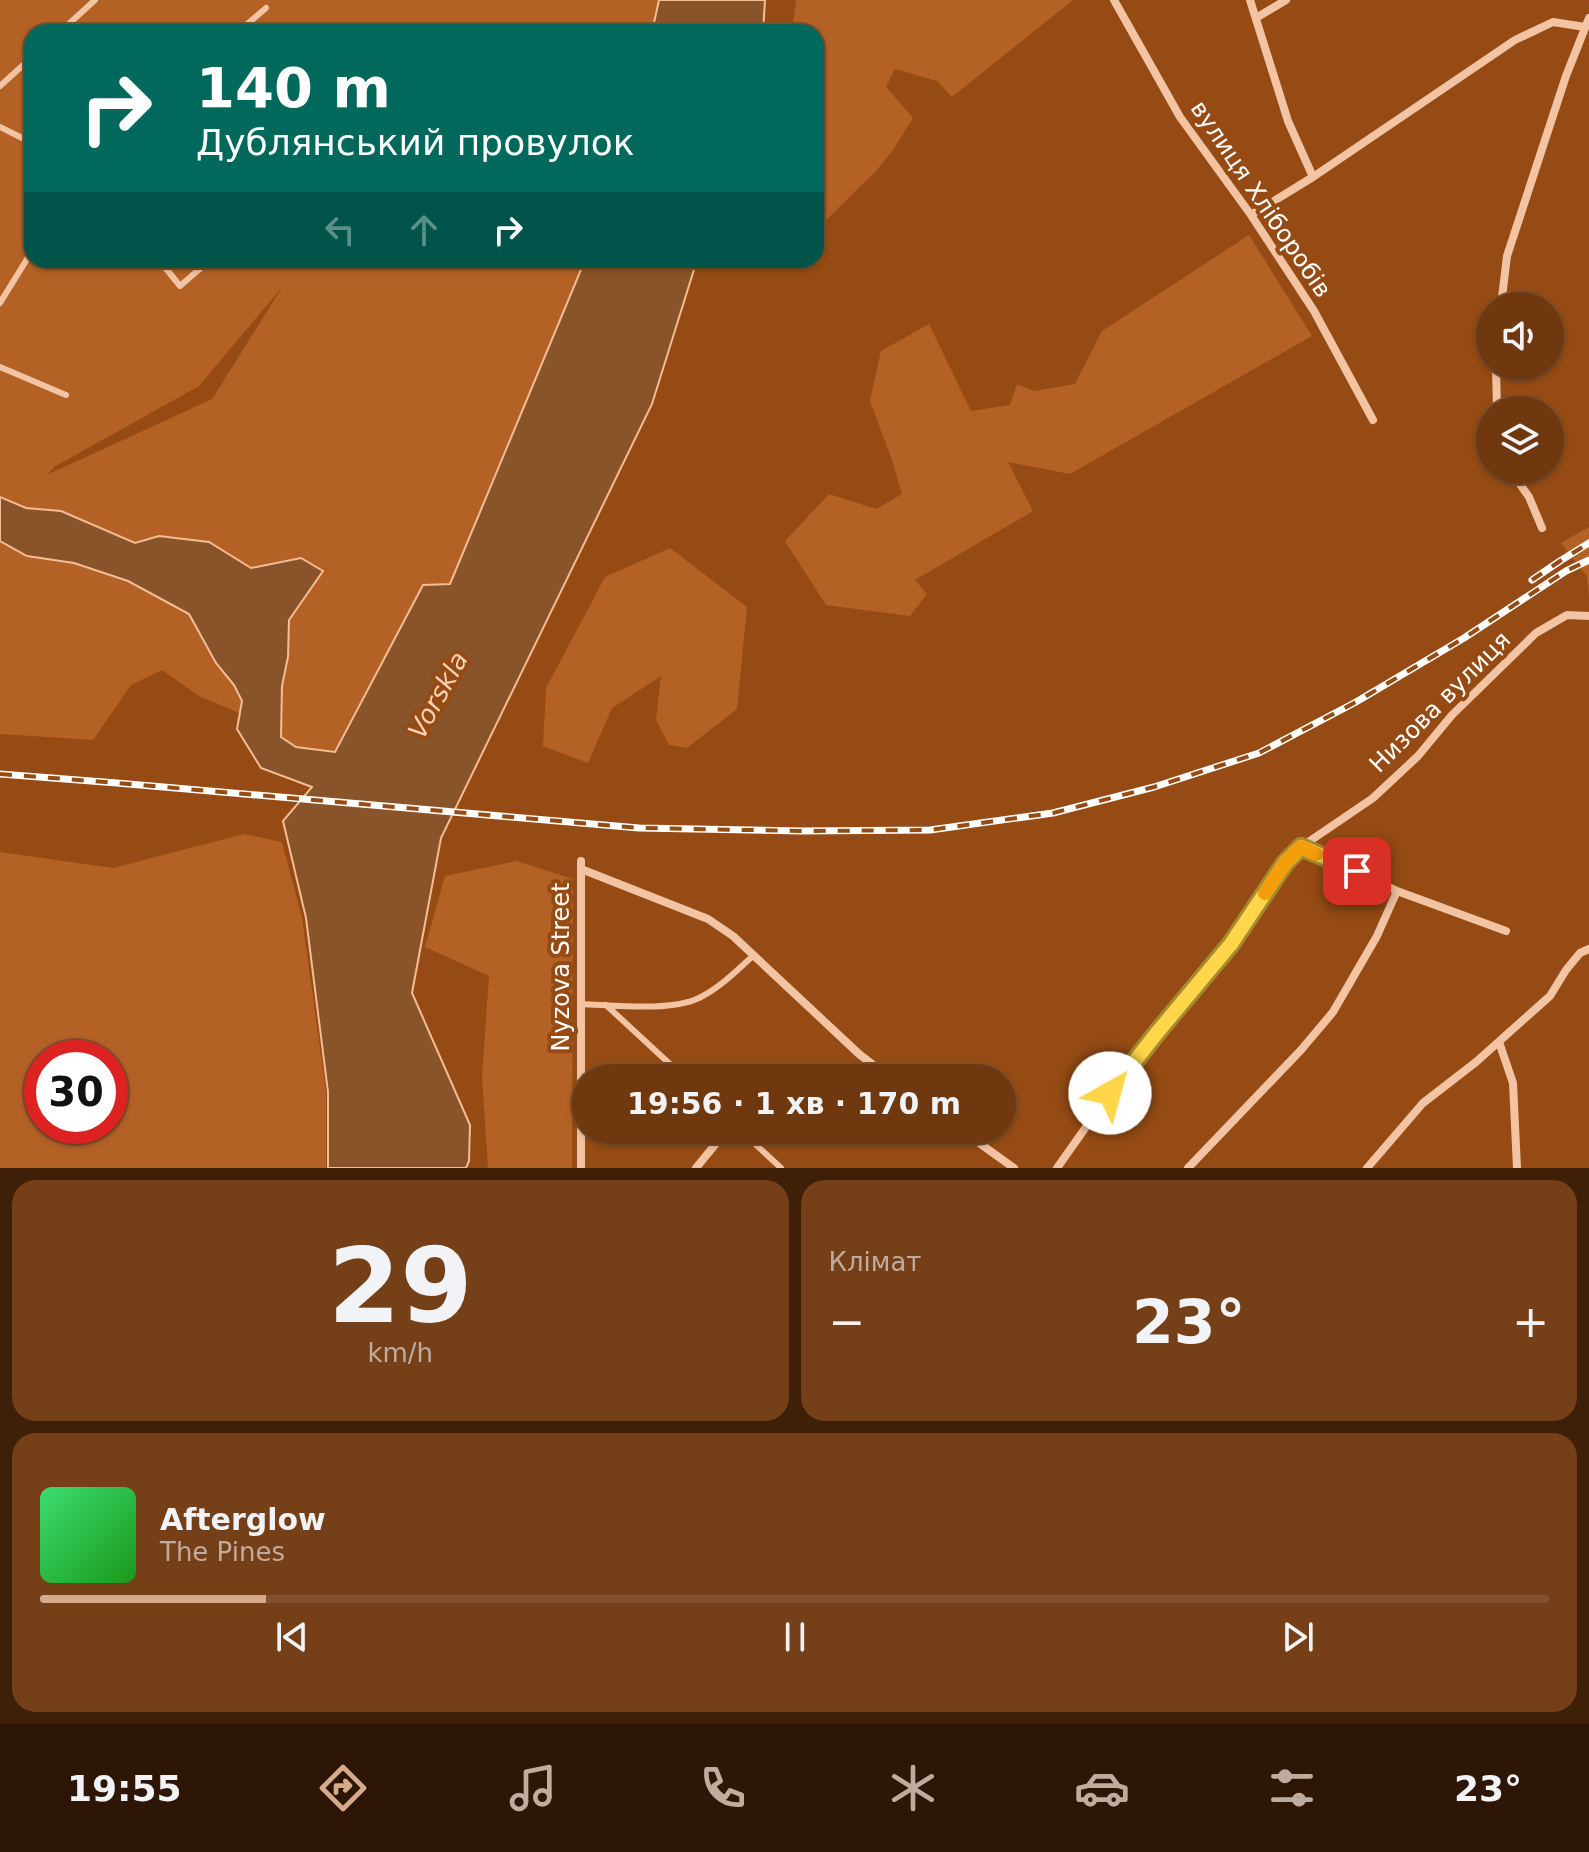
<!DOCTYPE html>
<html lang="uk">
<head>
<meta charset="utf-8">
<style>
  :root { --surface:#70380e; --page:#753f17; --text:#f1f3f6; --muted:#c0ac9e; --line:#82522e; --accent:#d6ab8b }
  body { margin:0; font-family:"DejaVu Sans",sans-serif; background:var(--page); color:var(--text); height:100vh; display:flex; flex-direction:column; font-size:30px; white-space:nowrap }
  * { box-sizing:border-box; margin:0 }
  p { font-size:26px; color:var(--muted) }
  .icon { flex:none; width:44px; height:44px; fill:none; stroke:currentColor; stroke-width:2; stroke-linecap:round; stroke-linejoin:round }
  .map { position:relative; height:1168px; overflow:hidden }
  .drawer { display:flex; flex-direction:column; gap:12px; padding:12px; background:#3e1f08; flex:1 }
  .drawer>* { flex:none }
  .top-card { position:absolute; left:24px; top:24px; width:800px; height:244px; border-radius:24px; box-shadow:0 2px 6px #0004,0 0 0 2px var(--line); background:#00695c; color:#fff; overflow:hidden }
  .controls { position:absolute; left:1476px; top:292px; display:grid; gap:16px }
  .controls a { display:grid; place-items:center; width:88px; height:88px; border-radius:50%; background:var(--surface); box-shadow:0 2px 6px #0004,0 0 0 2px var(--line); font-size:40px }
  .speed { position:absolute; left:24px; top:1040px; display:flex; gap:16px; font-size:40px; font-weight:700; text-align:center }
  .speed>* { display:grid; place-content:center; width:104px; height:104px; border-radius:50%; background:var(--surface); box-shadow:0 2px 6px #0004,0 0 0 2px var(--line); line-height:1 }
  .speed .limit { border:12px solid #d22; background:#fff; color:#111 }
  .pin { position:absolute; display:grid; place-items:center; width:68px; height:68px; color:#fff; margin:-34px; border-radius:16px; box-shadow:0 4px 12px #0006 }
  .me { position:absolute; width:88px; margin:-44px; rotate:38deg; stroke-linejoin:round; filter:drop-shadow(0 0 6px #0008) }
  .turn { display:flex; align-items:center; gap:28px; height:168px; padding:0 40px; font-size:36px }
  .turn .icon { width:104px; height:104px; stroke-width:2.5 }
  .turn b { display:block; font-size:56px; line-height:68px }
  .lanes { display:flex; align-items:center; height:76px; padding:0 40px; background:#0003; justify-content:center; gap:40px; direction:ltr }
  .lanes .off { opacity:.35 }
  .big { font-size:60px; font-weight:800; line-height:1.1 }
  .drawer .widget { flex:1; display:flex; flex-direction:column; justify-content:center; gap:12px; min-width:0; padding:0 28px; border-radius:24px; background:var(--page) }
  .drawer .dial { align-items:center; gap:0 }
  .dial b { font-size:104px; line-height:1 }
  .song { display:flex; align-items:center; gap:24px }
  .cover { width:96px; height:96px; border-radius:12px; background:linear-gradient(135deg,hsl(140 70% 55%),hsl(120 70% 35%)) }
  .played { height:8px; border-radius:4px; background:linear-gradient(90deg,var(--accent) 15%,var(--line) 15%) }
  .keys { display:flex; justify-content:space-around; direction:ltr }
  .heat { display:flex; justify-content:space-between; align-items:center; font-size:44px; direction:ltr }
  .drawer .tiles { flex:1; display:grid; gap:12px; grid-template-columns:1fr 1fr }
  .widget:last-child { grid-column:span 2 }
  .trip { position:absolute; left:572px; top:1064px; width:444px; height:80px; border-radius:40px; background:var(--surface); box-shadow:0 2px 6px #0004,0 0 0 2px var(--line); font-weight:800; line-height:80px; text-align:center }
  .menu { display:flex; height:128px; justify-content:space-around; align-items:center; background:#2d1606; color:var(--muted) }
  .menu .icon { width:56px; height:56px }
  .menu .on { color:var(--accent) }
  .menu b { font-size:36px; color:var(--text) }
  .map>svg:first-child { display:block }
  .green { fill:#b46126; fill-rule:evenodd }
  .water { fill:#895429; stroke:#f5bc95; stroke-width:2 }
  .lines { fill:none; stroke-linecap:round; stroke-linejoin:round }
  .lane { stroke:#f2c4a3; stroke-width:6 }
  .street { stroke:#f2c4a3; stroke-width:8 }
  .rail-casing { stroke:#fff; stroke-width:7 }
  .rail { stroke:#954b13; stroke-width:4; stroke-dasharray:12; stroke-linecap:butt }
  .route-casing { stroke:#a68a30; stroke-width:20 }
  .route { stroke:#ffd54a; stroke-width:14 }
  .slow { stroke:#f59e0b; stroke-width:14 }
  .labels { text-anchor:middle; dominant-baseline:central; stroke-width:8; stroke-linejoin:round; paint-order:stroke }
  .street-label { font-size:24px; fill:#fff; stroke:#954b13 }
  .water-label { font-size:26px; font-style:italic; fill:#fad3b7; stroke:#954b13 }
</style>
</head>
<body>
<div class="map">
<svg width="1589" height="1168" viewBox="0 0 1589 1168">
  <rect width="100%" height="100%" fill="#954b13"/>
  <path class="green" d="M0,0H659L652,32H32V260H585L450,585H423L336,752L296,747L281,737L282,686L288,657L289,620L322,570L301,558L251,568L209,542L159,536L135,543L61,511L26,508L0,497ZM283,286L212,399L47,475L54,467L199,386Z
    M796,0H1073L952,97L937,81L895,69L886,87L913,118L893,150L876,171L816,230V32H792Z
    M1249,235L1312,336L1070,474L1008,462L1033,511L915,580L927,594L910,616L826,605L785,541L829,494L876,509L902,494L891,457L870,401L881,351L929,324L971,411L1010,405L1017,384L1034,391L1075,384L1102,331Z
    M1589,527V598L1587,576L1561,543Z
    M0,541L27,556L74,563L128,581L189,614L216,663L234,685L242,701L239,713L199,696L162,670L131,685L93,740L0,734Z
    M670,548L747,607L737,709L687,748L669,745L656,720L661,676L612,708L588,763L543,746L546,688L605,577Z
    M244,834L282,842L302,918L326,1091V1168H0V852L113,868ZM42,1058H110V1126H42Z
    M517,861L573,879L572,1168H488L482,1077L489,976L425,947L445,876Z"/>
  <path class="water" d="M659,0H765L763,32H652Z
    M585,260H697L652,404L441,838L412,993L470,1125L469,1161L466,1168H328V1092L306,918L283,821L312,787L261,768L237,729L242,701L234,685L216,663L189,614L128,581L74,563L27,556L0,541V497L26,508L61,511L135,543L159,536L209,542L251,568L301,558L323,571L289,620L288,657L282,686L281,737L296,747L335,752L423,585L450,584Z"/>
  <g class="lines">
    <path class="lane" d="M60,32L95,0
      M238,32L266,8
      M0,86L32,57
      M0,127L32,143
      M159,260L180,286L210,260
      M0,303L32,251
      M0,367L66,395
      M581,1004C613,1005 670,1012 699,998C720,988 737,970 754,955
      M606,1005L685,1078
      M740,1130L781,1168"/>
    <path class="street" d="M1114,0L1180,117L1251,215L1314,311L1373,420
      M1250,0L1288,121L1313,177
      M1256,18L1286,0
      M1251,215L1313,177L1515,40L1553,22L1585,27
      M1501,306L1507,256L1566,76L1589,18
      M1496,366L1497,410
      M1510,470L1529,497L1542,528
      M1301,847L1357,871L1397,891L1506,931
      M581,861V1168
      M581,869L708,919L733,936L859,1054L890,1078
      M1499,1042L1513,1083L1517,1168
      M961,1130L1014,1168
      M696,1168L727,1130
      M1057,1168L1110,1093L1156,1034L1231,944L1285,863L1301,847L1373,798L1418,756L1452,715L1536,633L1567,615L1589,616
      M1188,1168L1301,1050L1333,1012L1377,936L1397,891
      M1367,1168L1423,1103L1476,1062L1550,996L1566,970L1580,953L1589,949"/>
    <defs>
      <path id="rail" d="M1532,580L1560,561L1589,543
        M0,774L117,783L639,828L802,831L930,830L1053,813L1154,787L1259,753L1356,702L1464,638L1566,571L1589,560"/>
    </defs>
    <use href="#rail" class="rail-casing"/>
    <use href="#rail" class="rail"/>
  </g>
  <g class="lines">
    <defs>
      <path id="route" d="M1110,1093L1156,1034L1231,944L1285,863L1301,847L1357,871"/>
    </defs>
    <use href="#route" class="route-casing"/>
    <use href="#route" class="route"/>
    <path class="slow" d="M1265,893L1285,863L1301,847L1316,854"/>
  </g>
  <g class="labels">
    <g class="street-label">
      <text transform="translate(1261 199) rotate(56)">вулиця Хліборобів</text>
      <text transform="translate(1440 702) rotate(-45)">Низова вулиця</text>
      <text transform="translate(561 967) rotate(-90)">Nyzova Street</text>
    </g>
    <g class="water-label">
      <text transform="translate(438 695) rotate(-61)">Vorskla</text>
    </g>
  </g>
</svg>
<div class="controls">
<a><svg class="icon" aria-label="sound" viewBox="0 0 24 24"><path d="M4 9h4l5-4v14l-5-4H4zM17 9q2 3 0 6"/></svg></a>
<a><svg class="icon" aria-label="layers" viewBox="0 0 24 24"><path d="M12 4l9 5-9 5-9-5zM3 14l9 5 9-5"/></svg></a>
</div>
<div class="speed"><div class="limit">30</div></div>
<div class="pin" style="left:1357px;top:871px;background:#d93025"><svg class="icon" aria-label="arrive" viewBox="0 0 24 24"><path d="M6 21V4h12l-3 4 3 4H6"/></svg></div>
<svg class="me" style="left:1110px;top:1093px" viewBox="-20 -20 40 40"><circle r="19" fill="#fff"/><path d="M0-13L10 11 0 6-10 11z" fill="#ffd54a"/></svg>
<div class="trip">19:56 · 1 хв · 170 m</div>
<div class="top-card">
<div class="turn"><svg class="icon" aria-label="right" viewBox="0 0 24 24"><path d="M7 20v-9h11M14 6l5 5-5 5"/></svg><div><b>140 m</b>Дублянський провулок</div></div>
<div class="lanes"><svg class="icon off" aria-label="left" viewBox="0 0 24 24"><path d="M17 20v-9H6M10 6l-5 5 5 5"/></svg><svg class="icon off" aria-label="ahead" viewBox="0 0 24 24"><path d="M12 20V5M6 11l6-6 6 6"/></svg><svg class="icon" aria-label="right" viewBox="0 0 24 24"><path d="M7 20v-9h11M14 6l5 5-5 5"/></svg></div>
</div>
</div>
<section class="drawer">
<div class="tiles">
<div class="widget dial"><b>29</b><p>km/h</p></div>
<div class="widget"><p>Клімат</p>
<div class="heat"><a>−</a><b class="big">23°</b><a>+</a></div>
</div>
<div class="widget">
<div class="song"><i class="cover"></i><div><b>Afterglow</b><p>The Pines</p></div></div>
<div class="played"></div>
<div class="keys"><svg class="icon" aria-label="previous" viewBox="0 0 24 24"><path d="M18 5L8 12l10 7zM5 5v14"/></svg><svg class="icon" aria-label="pause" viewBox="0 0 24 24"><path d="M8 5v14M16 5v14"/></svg><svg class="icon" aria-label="next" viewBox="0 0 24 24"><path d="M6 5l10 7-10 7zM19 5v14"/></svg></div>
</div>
</div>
</section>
<nav class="menu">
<b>19:55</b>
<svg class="icon on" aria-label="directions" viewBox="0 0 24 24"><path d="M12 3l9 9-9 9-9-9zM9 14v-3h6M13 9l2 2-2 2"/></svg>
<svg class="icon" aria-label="music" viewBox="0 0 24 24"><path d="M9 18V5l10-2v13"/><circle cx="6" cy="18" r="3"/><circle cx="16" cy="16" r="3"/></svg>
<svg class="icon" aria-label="phone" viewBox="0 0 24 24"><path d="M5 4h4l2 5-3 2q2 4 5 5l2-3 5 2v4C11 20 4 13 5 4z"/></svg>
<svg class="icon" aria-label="climate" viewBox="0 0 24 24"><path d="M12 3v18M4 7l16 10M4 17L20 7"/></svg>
<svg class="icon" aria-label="car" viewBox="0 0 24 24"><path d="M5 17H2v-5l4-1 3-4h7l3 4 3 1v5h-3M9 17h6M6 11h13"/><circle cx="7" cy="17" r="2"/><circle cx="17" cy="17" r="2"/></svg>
<svg class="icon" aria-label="filters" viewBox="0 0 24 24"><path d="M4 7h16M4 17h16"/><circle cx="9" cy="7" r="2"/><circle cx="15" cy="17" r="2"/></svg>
<b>23°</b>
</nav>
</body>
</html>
